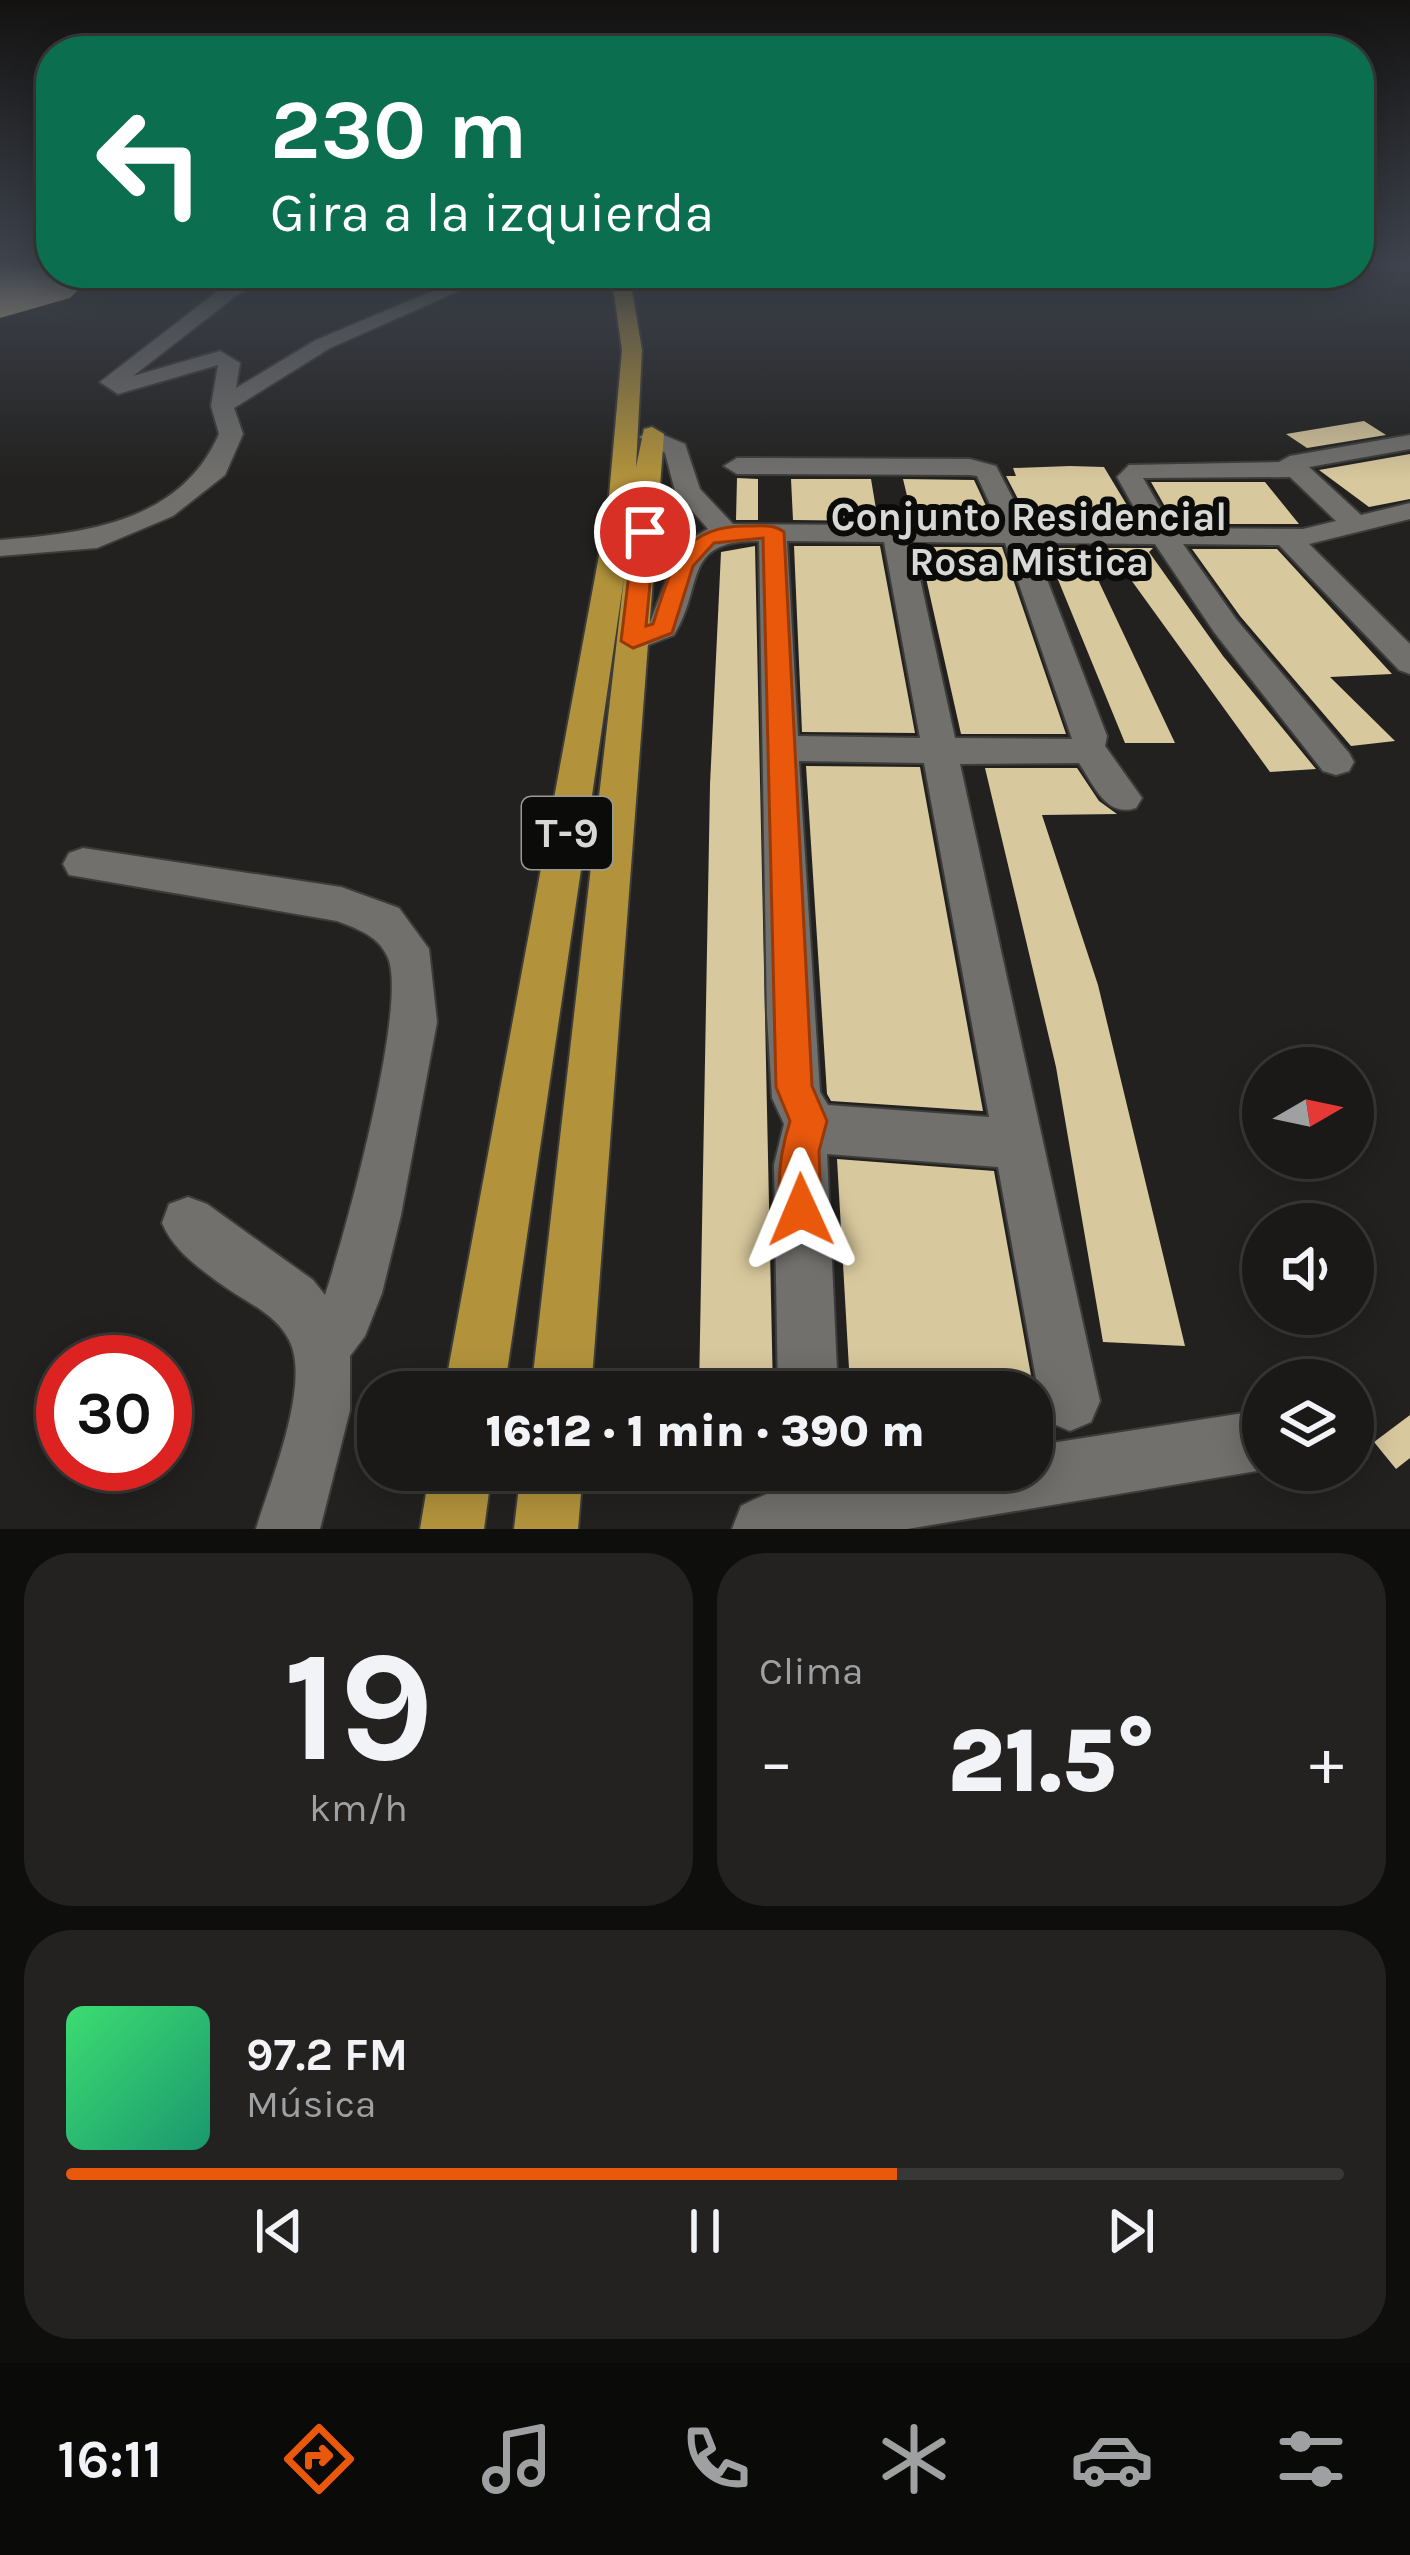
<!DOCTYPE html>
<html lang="es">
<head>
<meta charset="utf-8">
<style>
  :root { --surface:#1a1917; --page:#232220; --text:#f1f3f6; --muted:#9fa0a1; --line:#383836; --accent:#ea580c }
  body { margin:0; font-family:Karla,sans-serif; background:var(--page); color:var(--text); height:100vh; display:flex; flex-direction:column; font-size:45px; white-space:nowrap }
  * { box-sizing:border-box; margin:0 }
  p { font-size:39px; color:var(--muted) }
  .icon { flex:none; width:66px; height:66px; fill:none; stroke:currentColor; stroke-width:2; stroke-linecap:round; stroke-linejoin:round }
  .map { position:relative; height:1529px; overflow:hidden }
  .details { display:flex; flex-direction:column; gap:24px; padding:24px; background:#0e0e0d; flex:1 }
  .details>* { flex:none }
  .banner { position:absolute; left:36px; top:36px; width:1338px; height:252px; border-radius:48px; box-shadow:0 6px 30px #0003,0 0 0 3px var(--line); background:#0b6e4f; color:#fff; overflow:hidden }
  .needle { width:78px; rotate:81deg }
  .controls { position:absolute; left:1242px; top:1047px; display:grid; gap:24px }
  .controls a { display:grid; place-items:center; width:132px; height:132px; border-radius:50%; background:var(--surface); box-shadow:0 6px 30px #0003,0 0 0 3px var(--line); font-size:60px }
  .speed { position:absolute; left:36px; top:1335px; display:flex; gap:24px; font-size:60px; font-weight:700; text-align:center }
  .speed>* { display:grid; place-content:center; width:156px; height:156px; border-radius:50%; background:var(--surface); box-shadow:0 6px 30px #0003,0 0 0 3px var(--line); line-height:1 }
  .speed .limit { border:18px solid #d22; background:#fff; color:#111 }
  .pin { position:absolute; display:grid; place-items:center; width:102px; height:102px; color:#fff; margin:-51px; border:6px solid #fff; border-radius:50%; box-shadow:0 3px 12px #0007 }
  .me { position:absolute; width:132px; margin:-66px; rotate:359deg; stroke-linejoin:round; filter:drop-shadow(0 0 9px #0008) }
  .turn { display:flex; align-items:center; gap:42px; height:252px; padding:0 36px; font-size:54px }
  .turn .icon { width:156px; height:156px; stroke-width:2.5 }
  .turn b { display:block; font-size:84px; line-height:102px }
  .big { font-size:90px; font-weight:800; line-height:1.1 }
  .details .widget { flex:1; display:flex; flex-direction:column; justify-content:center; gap:18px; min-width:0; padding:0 42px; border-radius:48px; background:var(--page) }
  .details .dial { align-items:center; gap:0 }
  .dial b { font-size:156px; line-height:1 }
  .song { display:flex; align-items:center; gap:36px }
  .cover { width:144px; height:144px; border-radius:18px; background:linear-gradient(135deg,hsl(140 70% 55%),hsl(160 70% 35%)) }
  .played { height:12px; border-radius:6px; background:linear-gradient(90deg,var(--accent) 65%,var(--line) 65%) }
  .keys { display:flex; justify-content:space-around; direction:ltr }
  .heat { display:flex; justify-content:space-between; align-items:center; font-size:66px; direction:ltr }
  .details .tiles { flex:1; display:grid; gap:24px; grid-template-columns:1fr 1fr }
  .widget:last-child { grid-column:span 2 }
  .trip { position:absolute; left:357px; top:1371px; width:696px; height:120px; border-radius:48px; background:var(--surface); box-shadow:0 6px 30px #0003,0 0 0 3px var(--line); font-weight:800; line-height:120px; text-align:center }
  .menu { display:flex; height:192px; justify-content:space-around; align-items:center; background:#0a0a09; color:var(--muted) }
  .menu .icon { width:84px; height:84px }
  .menu .selected { color:var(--accent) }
  .menu b { font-size:54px; color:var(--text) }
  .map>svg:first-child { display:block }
  .building { fill:#d8c89d }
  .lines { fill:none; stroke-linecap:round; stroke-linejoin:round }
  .minor-casing { stroke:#3c3c3a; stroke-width:4 }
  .highway-casing { stroke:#3c3c3a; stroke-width:4 }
  .minor { fill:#71706d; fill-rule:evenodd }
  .highway { fill:#b2933c; fill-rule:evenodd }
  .route { fill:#ea580c; stroke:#983908; stroke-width:3 }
  .labels { text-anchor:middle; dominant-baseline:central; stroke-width:12; stroke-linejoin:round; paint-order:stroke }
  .far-neighbourhood-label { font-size:39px; font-weight:bold; fill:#d8d8d6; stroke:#0b0b0a }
  .shield { fill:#0b0b0a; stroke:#9a9a99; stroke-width:3 }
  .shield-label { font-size:42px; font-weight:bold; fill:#d8d8d6 }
</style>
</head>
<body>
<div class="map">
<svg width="1410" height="1529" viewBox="0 0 1410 1529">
  <rect width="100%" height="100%" fill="#22211f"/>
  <path class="building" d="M0,266H51V273H96L70,298L0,318Z
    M1364,421L1386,435L1307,448L1286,434Z
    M1410,454V499L1369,507L1319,470Z
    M1070,466L1104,467L1137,522H1090L1086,517L1078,522H1030L1006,476H1016L1013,468Z
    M737,478L758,479V520H736Z
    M791,479H871L878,521L793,520Z
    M903,479L974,480L993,521H913Z
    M1151,482H1265L1299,524H1175Z
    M755,546L773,1392H699L710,785L721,552Z
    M794,546H880L915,733L802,732Z
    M919,547H1002L1066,734H961Z
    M1040,548H1083L1175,743H1125L1052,565L1047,566Z
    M1108,548H1153L1149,552L1223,656L1316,769L1270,772Z
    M1192,549H1277L1392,674L1330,677L1395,741L1351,746L1240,616Z
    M806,766L920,767L983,1111L831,1101L827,1094Z
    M985,768H1077L1099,801L1117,814L1042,815L1098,985L1185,1346L1103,1342L1056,1067Z
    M837,1159L994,1171L1034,1392L850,1386Z
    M1410,1415V1458L1396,1469L1374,1442Z"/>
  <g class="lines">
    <defs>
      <path id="minor" d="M252,273H275L237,295L133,376L220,351L240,363L236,388L316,340L464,278L479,282L330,348L234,408L243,434L225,475L173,516L97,548L0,556V540C85,533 180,523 219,434L211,406L218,365L118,394L100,382L223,287Z
        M651,430L685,444L700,489L733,524L1000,526L977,476L970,475L737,474L724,466L737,458L970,459L996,466L1027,526L1145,527L1117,477L1129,465L1279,462L1290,456L1410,435V449L1309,467L1361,515L1410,503V519L1309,544L1410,644V674L1399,670L1279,545L1183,544L1236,619L1349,753L1354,762L1349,771L1336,775L1323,771L1214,632L1155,544L1033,543L1107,736L1105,746L1142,798L1136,808C1106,818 1094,785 1079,763L960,764L1100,1401L1091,1422L1070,1431L1049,1422L1040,1401L998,1167L827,1154L838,1392H778L774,1165L784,1124L772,1098L767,1015L759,541C681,540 705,585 674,635L633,651L622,648L617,641L622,634L650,622L675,558L687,541L708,529L675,491L665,453L639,437ZM1290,477L1336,521L1303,529L1172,528L1143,478ZM787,541L884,542L920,738L798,736ZM912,542L1005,543L1072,739L955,738ZM799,761L924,763L989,1117L828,1105L820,1092Z
        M83,848L341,887L399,908L429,949L437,1022L401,1215L382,1293L365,1336L350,1356V1410L320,1529H256C269,1485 312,1383 289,1340C275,1312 241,1300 218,1282C195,1265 173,1249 162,1223L169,1204L188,1197L207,1204L313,1280L325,1295C344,1238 408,1006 388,958C379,936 358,929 337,921L69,875L63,864L69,853Z
        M1263,1410V1470L907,1529H732L741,1506C829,1459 936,1470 1032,1470V1446Z"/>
      <path id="highway" d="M611,273H629L642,350L636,467L644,429L652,427L664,434L591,1392H531L624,578L504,1392H444L608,507L622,350Z
        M430,1470H492L484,1529H420Z
        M521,1470H583L578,1529H514Z"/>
    </defs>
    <use href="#minor" class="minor-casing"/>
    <use href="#highway" class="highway-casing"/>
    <use href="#minor" class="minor"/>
    <use href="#highway" class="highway"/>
  </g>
  <linearGradient id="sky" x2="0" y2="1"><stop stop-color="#131211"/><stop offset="0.55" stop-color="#3e434d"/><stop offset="1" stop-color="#3e434d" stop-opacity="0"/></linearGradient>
  <rect width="1410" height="480" fill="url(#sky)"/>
  <path class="route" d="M645,525L655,532L646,626L653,624C671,569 679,525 748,526C762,526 773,524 784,532L812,1086L827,1121L819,1151L821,1210L815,1225L801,1230L787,1225C774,1193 780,1153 790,1121L776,1087L763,538L714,543L693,566L672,633L633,648L621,641L634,532Z"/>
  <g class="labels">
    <g class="far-neighbourhood-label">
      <text x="1029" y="517">Conjunto Residencial<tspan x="1029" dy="45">Rosa Mistica</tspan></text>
    </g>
    <rect class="shield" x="522" y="797" width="90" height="72" rx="9"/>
    <g class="shield-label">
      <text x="567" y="833">T-9</text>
    </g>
  </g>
</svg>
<div class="controls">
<a><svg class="needle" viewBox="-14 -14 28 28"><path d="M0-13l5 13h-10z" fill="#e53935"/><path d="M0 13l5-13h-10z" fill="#9fa0a1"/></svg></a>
<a><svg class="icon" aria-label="sound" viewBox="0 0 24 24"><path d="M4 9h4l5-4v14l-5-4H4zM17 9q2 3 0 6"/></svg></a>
<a><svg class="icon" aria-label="layers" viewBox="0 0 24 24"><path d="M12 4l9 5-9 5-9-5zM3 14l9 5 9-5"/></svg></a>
</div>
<div class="speed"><div class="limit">30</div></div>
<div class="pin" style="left:645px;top:532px;background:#d93025"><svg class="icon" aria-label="arrive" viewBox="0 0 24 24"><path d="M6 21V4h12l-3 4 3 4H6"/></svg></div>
<svg class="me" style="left:801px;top:1210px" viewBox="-20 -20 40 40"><path d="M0-17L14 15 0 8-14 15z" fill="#ea580c" stroke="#fff" stroke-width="4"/></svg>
<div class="trip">16:12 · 1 min · 390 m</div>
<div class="banner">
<div class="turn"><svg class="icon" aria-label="left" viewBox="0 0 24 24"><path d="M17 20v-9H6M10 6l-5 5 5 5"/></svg><div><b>230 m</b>Gira a la izquierda</div></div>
</div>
</div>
<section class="details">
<div class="tiles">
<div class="widget dial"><b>19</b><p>km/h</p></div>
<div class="widget"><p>Clima</p>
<div class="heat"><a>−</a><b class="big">21.5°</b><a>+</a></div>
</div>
<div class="widget">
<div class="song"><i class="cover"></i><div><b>97.2 FM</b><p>Música</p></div></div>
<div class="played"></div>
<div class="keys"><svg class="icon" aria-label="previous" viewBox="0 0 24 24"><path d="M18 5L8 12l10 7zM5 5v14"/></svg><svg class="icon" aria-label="pause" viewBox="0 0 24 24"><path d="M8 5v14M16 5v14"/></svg><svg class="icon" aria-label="next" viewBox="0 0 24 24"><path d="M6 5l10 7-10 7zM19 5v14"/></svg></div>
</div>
</div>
</section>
<nav class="menu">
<b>16:11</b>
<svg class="icon selected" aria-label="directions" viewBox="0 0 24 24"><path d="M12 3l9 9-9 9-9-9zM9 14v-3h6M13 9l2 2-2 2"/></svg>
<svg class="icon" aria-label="music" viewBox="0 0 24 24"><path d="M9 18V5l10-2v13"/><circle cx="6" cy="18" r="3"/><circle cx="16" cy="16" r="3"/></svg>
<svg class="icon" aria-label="phone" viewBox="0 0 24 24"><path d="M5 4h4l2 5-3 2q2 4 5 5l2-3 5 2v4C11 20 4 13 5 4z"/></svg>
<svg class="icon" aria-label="climate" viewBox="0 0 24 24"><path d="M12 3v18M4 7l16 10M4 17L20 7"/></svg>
<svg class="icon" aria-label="car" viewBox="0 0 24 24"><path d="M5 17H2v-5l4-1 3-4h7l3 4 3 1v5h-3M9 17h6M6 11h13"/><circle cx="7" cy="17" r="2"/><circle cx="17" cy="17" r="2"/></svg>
<svg class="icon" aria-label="filters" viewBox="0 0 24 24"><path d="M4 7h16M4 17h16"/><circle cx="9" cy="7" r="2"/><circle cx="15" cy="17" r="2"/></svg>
</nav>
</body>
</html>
